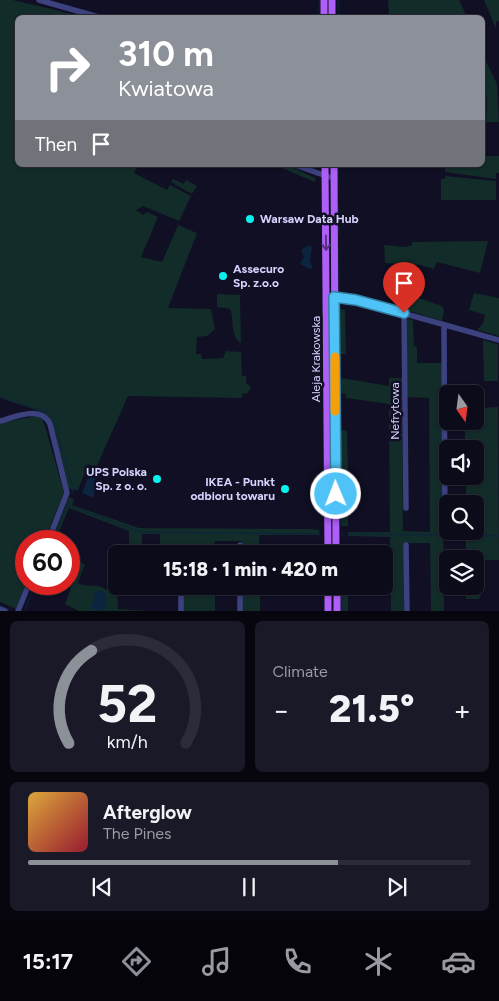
<!DOCTYPE html>
<html lang="en">
<head>
<meta charset="utf-8">
<style>
  :root { --surface:#0c0b1a; --page:#1a1927; --text:#f1f3f6; --muted:#9a9ba2; --line:#2c2b39; --accent:#8c9099 }
  body { margin:0; font-family:Figtree,sans-serif; background:var(--page); color:var(--text); height:100vh; display:flex; flex-direction:column; font-size:19px; white-space:nowrap }
  * { box-sizing:border-box; margin:0 }
  p { font-size:16px; color:var(--muted) }
  .icon { flex:none; width:28px; height:28px; fill:none; stroke:currentColor; stroke-width:2; stroke-linecap:round; stroke-linejoin:round }
  .map { position:relative; height:611px; overflow:hidden }
  .details { display:flex; flex-direction:column; gap:10px; padding:10px; background:#07060e; flex:1 }
  .details>* { flex:none }
  .guide { position:absolute; left:15px; top:15px; width:470px; height:152px; border-radius:8px; box-shadow:0 1px 4px #0004,0 0 0 1px var(--line); background:#8c9099; color:#fff; overflow:hidden }
  .needle { width:32px; rotate:166deg }
  .controls { position:absolute; left:439px; top:385px; display:grid; gap:10px }
  .controls a { display:grid; place-items:center; width:45px; height:45px; border-radius:8px; background:var(--surface); box-shadow:0 1px 4px #0004,0 0 0 1px var(--line); font-size:25px }
  .speed { position:absolute; left:15px; top:530px; display:flex; gap:10px; font-size:25px; font-weight:700; text-align:center }
  .speed>* { display:grid; place-content:center; width:65px; height:65px; border-radius:50%; background:var(--surface); box-shadow:0 1px 4px #0004,0 0 0 1px var(--line); line-height:1 }
  .speed .limit { border:8px solid #d22; background:#fff; color:#111 }
  .pin { position:absolute; display:grid; place-items:center; width:42px; height:42px; color:#fff; margin:-51px -21px; border-radius:50% 50% 50% 0; rotate:-45deg; box-shadow:0 0 5px #0007 }
  .pin .icon { rotate:45deg }
  .me { position:absolute; width:55px; margin:-28px; rotate:359deg; stroke-linejoin:round; filter:drop-shadow(0 0 4px #0008) }
  .turn { display:flex; align-items:center; gap:18px; height:105px; padding:0 20px; font-size:22px }
  .turn .icon { width:65px; height:65px; stroke-width:2.5 }
  .turn b { display:block; font-size:35px; line-height:42px }
  .then { display:flex; align-items:center; height:48px; padding:0 20px; background:#0003; gap:10px; font-size:19px }
  .big { font-size:38px; font-weight:800; line-height:1.1 }
  .details .widget { flex:1; display:flex; flex-direction:column; justify-content:center; gap:8px; min-width:0; padding:0 18px; border-radius:8px; background:var(--page) }
  .details .dial { align-items:center; gap:0 }
  .dial svg { height:130px; overflow:visible; fill:none; stroke:var(--line); stroke-width:7; stroke-linecap:round; text-anchor:middle }
  .dial text { fill:var(--text); stroke:none }
  .song { display:flex; align-items:center; gap:15px }
  .cover { width:60px; height:60px; border-radius:8px; background:linear-gradient(135deg,hsl(40 70% 55%),hsl(350 70% 35%)) }
  .played { height:5px; border-radius:2px; background:linear-gradient(90deg,var(--accent) 70%,var(--line) 70%) }
  .keys { display:flex; justify-content:space-around; direction:ltr }
  .heat { display:flex; justify-content:space-between; align-items:center; font-size:28px; direction:ltr }
  .details .tiles { flex:1; display:grid; gap:10px; grid-template-columns:1fr 1fr }
  .widget:last-child { grid-column:span 2 }
  .trip { position:absolute; left:108px; top:545px; width:285px; height:50px; border-radius:8px; background:var(--surface); box-shadow:0 1px 4px #0004,0 0 0 1px var(--line); font-weight:800; line-height:50px; text-align:center }
  .menu { display:flex; height:80px; justify-content:space-around; align-items:center; background:#05040a; color:var(--muted) }
  .menu .icon { width:35px; height:35px }
  .menu .active { color:var(--accent) }
  .menu b { font-size:22px; color:var(--text) }
  .map>svg:first-child { display:block }
  .green { fill:#122c29 }
  .water { fill:#0c243f }
  .lines { fill:none; stroke-linecap:round; stroke-linejoin:round }
  .stream { stroke:#0c243f; stroke-width:1 }
  .minor { stroke:#3c417f; stroke-width:5.5 }
  .major { stroke:#ae5ff7; stroke-width:7 }
  .oneway { stroke:#573382 }
  .route-casing { stroke:#337fa1; stroke-width:12 }
  .route { stroke:#4fc3f7; stroke-width:9 }
  .slow { stroke:#f59e0b; stroke-width:9 }
  .poi-dot { fill:#0bf0ef; stroke:#100f23; stroke-width:2 }
  .labels { text-anchor:middle; dominant-baseline:central; stroke-width:5; stroke-linejoin:round; paint-order:stroke }
  .poi-label { font-size:12px; font-weight:bold; fill:#d3d3fd; stroke:#100f23; text-anchor:start }
  .street-label { font-size:12px; fill:#d3d3fd; stroke:#100f23 }
</style>
</head>
<body>
<div class="map">
<svg width="499" height="611" viewBox="0 0 499 611">
  <rect width="100%" height="100%" fill="#100f23"/>
  <path class="green" d="M0,0H13L85,17L18,18V165H138L134,173L167,190L170,185L191,196L179,221L143,206L136,210L143,215L147,212L158,217L141,257L162,262L178,225L197,233L168,308L211,309L215,329L207,336L197,337L196,354H201L202,359L223,358L226,351L241,352L242,376H246V383L251,387L248,393L242,394V398L128,396L96,468L88,464L78,490L68,489L49,417L42,412L0,398Z
    M388,0H459L467,17L389,16Z
    M484,0H499V21L496,22V29Z
    M482,53L497,84L499,122H486L487,97L483,96Z
    M483,156H499V173H496V179L445,172V165H482Z
    M275,165H288L315,178V182Z
    M445,176L496,181V200H441V179H445Z
    M173,179L184,184L186,180L197,186L192,194L171,182Z
    M488,241L480,273L437,262L434,269L420,265L385,263L384,245L406,247L412,245V242Z
    M474,293L499,298V336L477,330L483,323L485,315L469,310Z
    M217,294L240,295L241,343C229,335 235,320 230,309L217,307Z
    M407,294L442,306L444,310L442,321L403,309Z
    M339,301L341,309L345,310L346,354H339Z
    M408,319L413,320L414,346L417,347V363H442L444,611H431L430,543H404V611H391L390,537L348,536V532H390L389,404L346,398V394L339,393V379L341,378L389,386V378H402L403,531L430,532L429,398L406,397V321Z
    M483,340L498,344V381H484Z
    M480,391V408L498,407L499,560H481V595L479,599H466V586H475V559H466V538H447V533L475,531V504H466V476H475V449H465V421H475V394H465V392Z
    M36,416L42,419L45,426L64,493L44,541H26V584L16,609L0,602V423Z
    M343,430L347,431L348,471H340V432Z
    M340,476H348V526H341Z
    M69,497L74,499L72,505L139,528L309,529L319,530L320,535H259V554H242L241,541H215L214,554H160V534H142V554H129V531L69,508L55,541H51Z
    M80,562L85,564L78,583C86,587 90,585 98,586C106,588 109,593 117,591L118,609L149,611H79L65,604Z
    M182,586H215V611H182Z
    M242,586H260V611H242Z
    M341,586L348,590V611H341Z"/>
  <path class="water" d="M309,245L312,247L310,261L313,268L310,269L300,264L304,257L301,250Z
    M91,470L95,471L94,498L82,493Z
    M100,590L105,593L106,608L102,611L92,609L91,606L96,597L92,594Z"/>
  <g class="lines">
    <path class="stream" d="M319,0V18
      M338,0L339,17
      M338,165V188
      M338,206L339,234
      M339,247V292
      M339,303L340,353
      M340,360V371
      M340,380V393
      M0,397L48,412L53,417L73,488L72,493
      M340,406L341,425
      M340,433L341,470
      M341,477V525
      M67,505L141,532L319,534
      M342,531V537
      M348,534L442,535
      M448,535L499,536
      M52,541L70,500
      M342,545V554
      M342,586V611
      M0,605L9,610
      M25,610L35,584"/>
    <path class="minor" d="M39,0L102,18
      M295,165L329,177
      M334,297L356,300L499,340
      M404,313L406,508
      M444,325L445,536
      M0,421C15,417 41,405 50,424L67,493L48,541
      M406,545L407,611
      M240,554V545
      M181,586V611
      M0,609L5,611
      M18,611L29,584
      M240,611V586"/>
    <path class="major" d="M324,0V18
      M332,0V18
      M325,165L328,554
      M334,165L336,554
      M337,586V611
      M328,611V586"/>
  </g>
  <defs><path id="oneway-shaft" d="M-6 0H5M1.5-3L5.5 0L1.5 3" fill="none" stroke-width="1.6" stroke-linecap="round" stroke-linejoin="round" transform="scale(1.25)"/></defs>
  <use class="oneway" href="#oneway-shaft" transform="translate(326 243) rotate(89)"/>
  <g class="lines">
    <defs>
      <path id="route" d="M336,494L334,297L356,300L404,313"/>
    </defs>
    <use href="#route" class="route-casing"/>
    <use href="#route" class="route"/>
    <path class="slow" d="M335,357V411"/>
  </g>
  <g class="poi-dot">
    <circle cx="250" cy="219" r="5"/>
    <circle cx="223" cy="276" r="5"/>
    <circle cx="157" cy="479" r="5"/>
    <circle cx="285" cy="489" r="5"/>
  </g>
  <g class="labels">
    <g class="poi-label">
      <text x="260" y="219">Warsaw Data Hub</text>
      <text x="233" y="269">Assecuro<tspan x="233" dy="14">Sp. z.o.o</tspan></text>
      <text x="147" y="472" text-anchor="end">UPS Polska<tspan x="147" dy="14">Sp. z o. o.</tspan></text>
      <text x="275" y="482" text-anchor="end">IKEA - Punkt<tspan x="275" dy="14">odbioru towaru</tspan></text>
    </g>
    <g class="street-label">
      <text transform="translate(316 359) rotate(-90)">Aleja Krakowska</text>
      <text transform="translate(395 411) rotate(-90)">Nefrytowa</text>
    </g>
  </g>
</svg>
<div class="controls">
<a><svg class="needle" viewBox="-14 -14 28 28"><path d="M0-13l5 13h-10z" fill="#e53935"/><path d="M0 13l5-13h-10z" fill="#9a9ba2"/></svg></a>
<a><svg class="icon" aria-label="sound" viewBox="0 0 24 24"><path d="M4 9h4l5-4v14l-5-4H4zM17 9q2 3 0 6"/></svg></a>
<a><svg class="icon" aria-label="search" viewBox="0 0 24 24"><circle cx="10" cy="10" r="6"/><path d="M15 15l6 6"/></svg></a>
<a><svg class="icon" aria-label="layers" viewBox="0 0 24 24"><path d="M12 4l9 5-9 5-9-5zM3 14l9 5 9-5"/></svg></a>
</div>
<div class="speed"><div class="limit">60</div></div>
<div class="pin" style="left:404px;top:313px;background:#d93025"><svg class="icon" aria-label="arrive" viewBox="0 0 24 24"><path d="M6 21V4h12l-3 4 3 4H6"/></svg></div>
<svg class="me" style="left:336px;top:494px" viewBox="-20 -20 40 40"><circle r="17" fill="#4fc3f7" stroke="#fff" stroke-width="3"/><path d="M0-11L8 9 0 5-8 9z" fill="#fff"/></svg>
<div class="trip">15:18 · 1 min · 420 m</div>
<div class="guide">
<div class="turn"><svg class="icon" aria-label="right" viewBox="0 0 24 24"><path d="M7 20v-9h11M14 6l5 5-5 5"/></svg><div><b>310 m</b>Kwiatowa</div></div>
<div class="then">Then<svg class="icon" aria-label="arrive" viewBox="0 0 24 24"><path d="M6 21V4h12l-3 4 3 4H6"/></svg></div>
</div>
</div>
<section class="details">
<div class="tiles">
<div class="widget dial"><svg viewBox="0 0 100 80">
<path d="M14 69A42 42 0 1 1 86 69"/>
<path d="M14 69A42 42 0 0 1 28 12" stroke="#8c9099"/>
<text x="50" y="56" font-size="32" font-weight="700">52</text>
<text x="50" y="72" font-size="11">km/h</text>
</svg></div>
<div class="widget"><p>Climate</p>
<div class="heat"><a>−</a><b class="big">21.5°</b><a>+</a></div>
</div>
<div class="widget">
<div class="song"><i class="cover"></i><div><b>Afterglow</b><p>The Pines</p></div></div>
<div class="played"></div>
<div class="keys"><svg class="icon" aria-label="previous" viewBox="0 0 24 24"><path d="M18 5L8 12l10 7zM5 5v14"/></svg><svg class="icon" aria-label="pause" viewBox="0 0 24 24"><path d="M8 5v14M16 5v14"/></svg><svg class="icon" aria-label="next" viewBox="0 0 24 24"><path d="M6 5l10 7-10 7zM19 5v14"/></svg></div>
</div>
</div>
</section>
<nav class="menu">
<b>15:17</b>
<svg class="icon active" aria-label="directions" viewBox="0 0 24 24"><path d="M12 3l9 9-9 9-9-9zM9 14v-3h6M13 9l2 2-2 2"/></svg>
<svg class="icon" aria-label="music" viewBox="0 0 24 24"><path d="M9 18V5l10-2v13"/><circle cx="6" cy="18" r="3"/><circle cx="16" cy="16" r="3"/></svg>
<svg class="icon" aria-label="phone" viewBox="0 0 24 24"><path d="M5 4h4l2 5-3 2q2 4 5 5l2-3 5 2v4C11 20 4 13 5 4z"/></svg>
<svg class="icon" aria-label="climate" viewBox="0 0 24 24"><path d="M12 3v18M4 7l16 10M4 17L20 7"/></svg>
<svg class="icon" aria-label="car" viewBox="0 0 24 24"><path d="M5 17H2v-5l4-1 3-4h7l3 4 3 1v5h-3M9 17h6M6 11h13"/><circle cx="7" cy="17" r="2"/><circle cx="17" cy="17" r="2"/></svg>
</nav>
</body>
</html>
